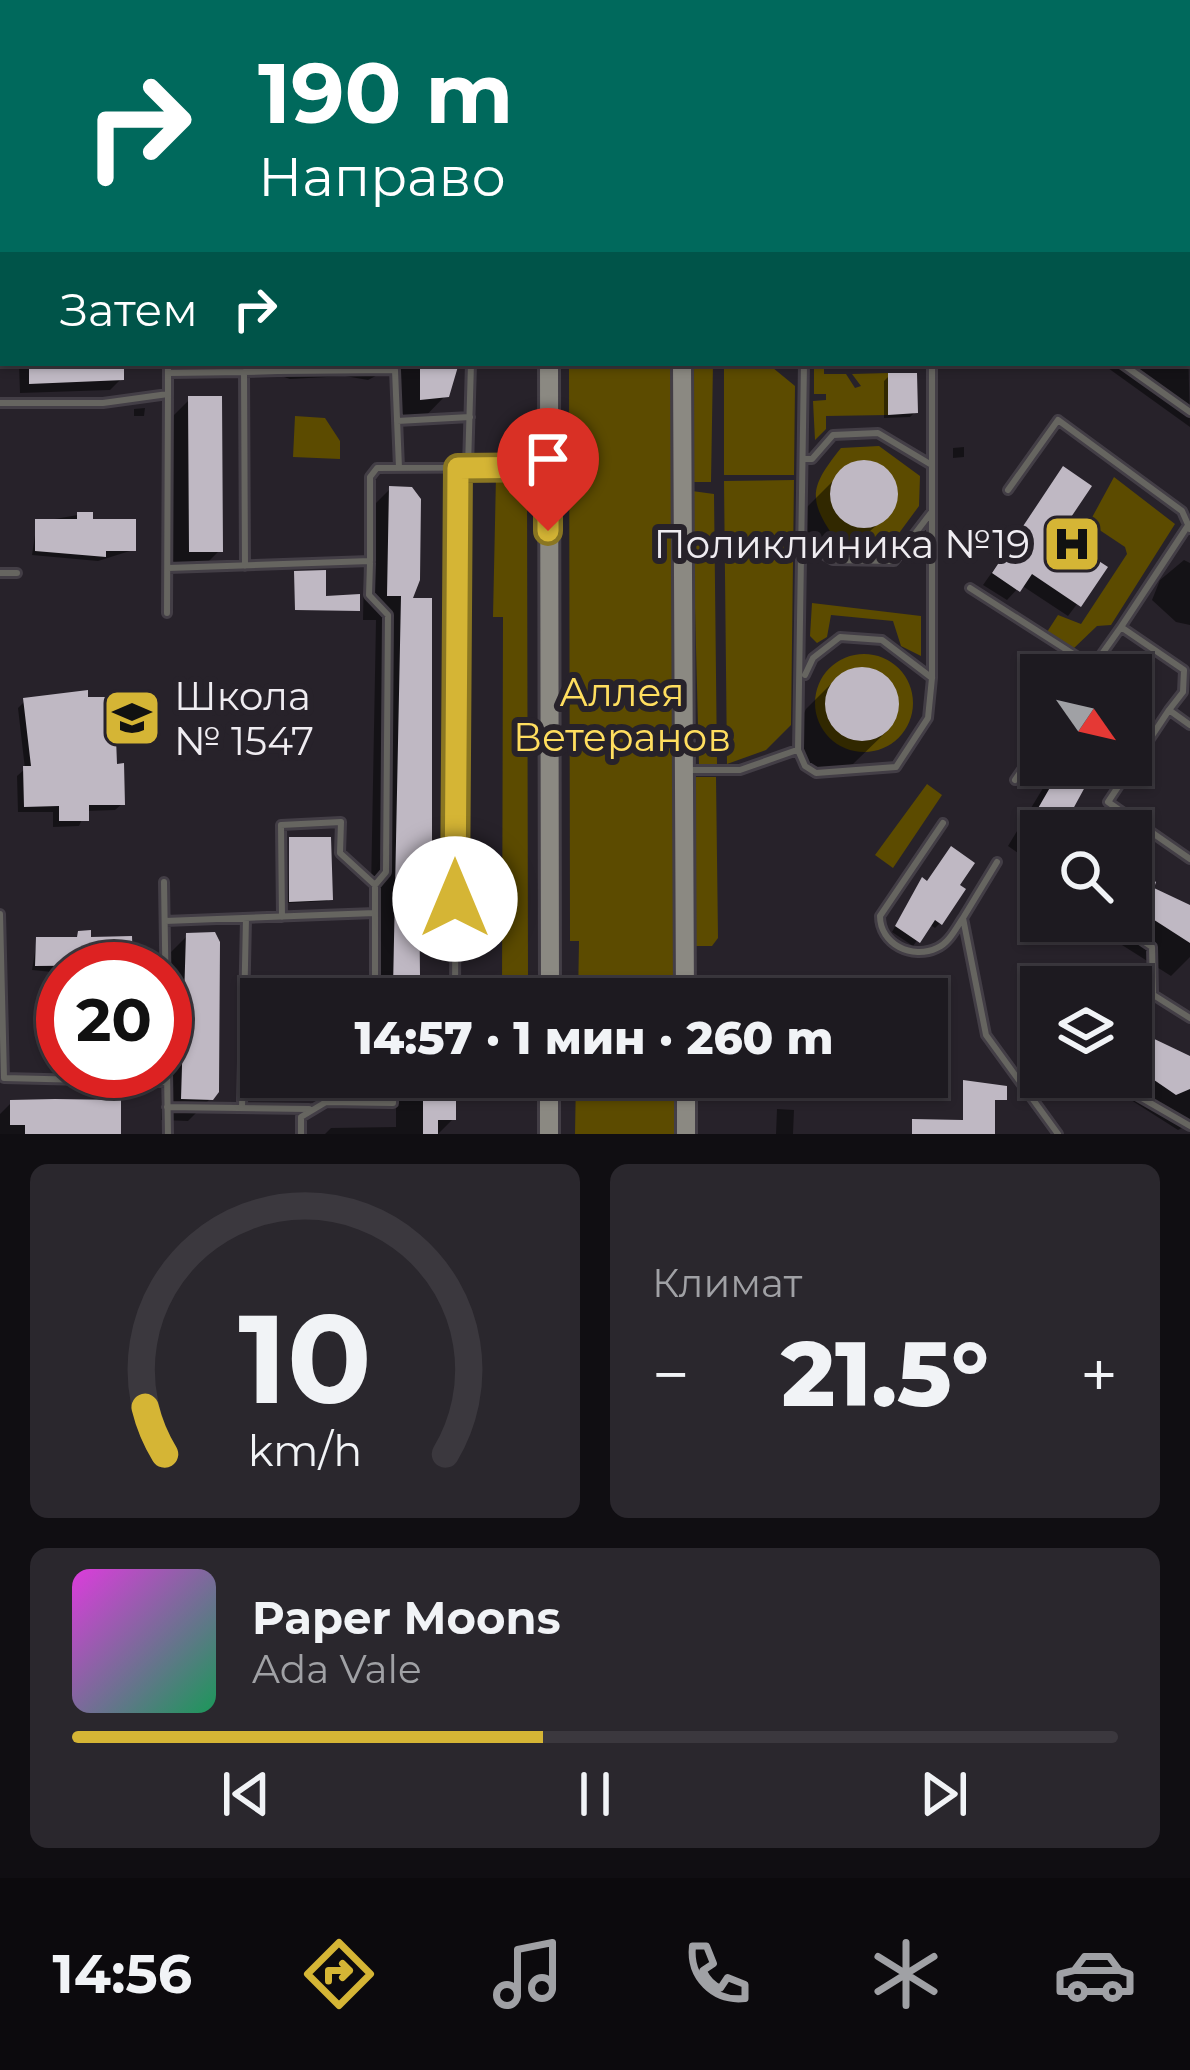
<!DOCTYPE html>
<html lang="ru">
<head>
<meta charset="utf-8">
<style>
  :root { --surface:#1d1a20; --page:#2a272d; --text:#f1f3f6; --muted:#a0a1a5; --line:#3b383e; --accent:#d5b535 }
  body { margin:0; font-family:Montserrat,sans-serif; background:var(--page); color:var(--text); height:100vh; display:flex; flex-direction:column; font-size:45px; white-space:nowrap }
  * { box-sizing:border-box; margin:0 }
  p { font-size:39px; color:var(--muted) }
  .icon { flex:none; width:66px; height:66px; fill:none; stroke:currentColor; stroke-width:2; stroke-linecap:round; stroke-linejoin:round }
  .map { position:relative; height:1134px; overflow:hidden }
  .drawer { display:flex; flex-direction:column; gap:30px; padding:30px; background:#100e12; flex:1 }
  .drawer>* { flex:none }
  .guide { position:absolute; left:0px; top:0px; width:1191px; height:366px; box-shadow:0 3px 9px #0004,0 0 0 3px var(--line); background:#00695c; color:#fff; overflow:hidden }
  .needle { width:78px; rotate:124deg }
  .tools { position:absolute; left:1020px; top:654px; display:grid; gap:24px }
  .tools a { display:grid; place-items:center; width:132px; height:132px; border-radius:0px; background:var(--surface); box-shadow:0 3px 9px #0004,0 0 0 3px var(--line); font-size:60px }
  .speed { position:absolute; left:36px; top:942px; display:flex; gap:24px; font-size:60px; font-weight:700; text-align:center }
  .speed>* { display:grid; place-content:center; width:156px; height:156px; border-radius:50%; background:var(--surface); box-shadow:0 3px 9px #0004,0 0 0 3px var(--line); line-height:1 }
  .speed .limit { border:18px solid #d22; background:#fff; color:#111 }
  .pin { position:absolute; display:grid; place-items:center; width:102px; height:102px; color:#fff; margin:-123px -51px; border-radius:50% 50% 50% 0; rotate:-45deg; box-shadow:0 0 12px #0007 }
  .pin .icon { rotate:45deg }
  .me { position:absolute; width:132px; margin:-66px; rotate:0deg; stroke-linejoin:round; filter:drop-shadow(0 0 9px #0008) }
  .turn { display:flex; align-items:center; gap:42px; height:252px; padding:0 60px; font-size:54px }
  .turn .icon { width:156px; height:156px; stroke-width:2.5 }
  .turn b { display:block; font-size:84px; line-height:102px }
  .then { display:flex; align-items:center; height:114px; padding:0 60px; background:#0003; gap:24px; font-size:45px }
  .big { font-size:90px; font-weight:800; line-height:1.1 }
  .drawer .card { flex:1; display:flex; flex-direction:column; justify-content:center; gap:18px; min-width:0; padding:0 42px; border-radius:18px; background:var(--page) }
  .drawer .dial { align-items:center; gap:0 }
  .dial svg { height:312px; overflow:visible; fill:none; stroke:var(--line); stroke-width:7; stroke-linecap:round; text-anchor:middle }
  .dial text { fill:var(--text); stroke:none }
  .song { display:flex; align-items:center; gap:36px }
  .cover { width:144px; height:144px; border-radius:18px; background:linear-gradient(135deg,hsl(300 70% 55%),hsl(150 70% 35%)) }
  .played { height:12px; border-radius:6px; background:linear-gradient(90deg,var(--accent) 45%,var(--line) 45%) }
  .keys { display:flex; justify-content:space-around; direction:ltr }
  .heat { display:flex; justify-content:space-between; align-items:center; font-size:66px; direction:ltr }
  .drawer .tiles { flex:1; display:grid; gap:30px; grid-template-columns:1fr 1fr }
  .card:last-child { grid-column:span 2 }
  .trip { position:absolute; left:240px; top:978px; width:708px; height:120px; border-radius:0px; background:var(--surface); box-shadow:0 3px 9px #0004,0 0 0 3px var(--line); font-weight:800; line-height:120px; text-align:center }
  .dock { display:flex; height:192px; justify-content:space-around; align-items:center; background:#0c0a0d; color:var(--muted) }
  .dock .icon { width:84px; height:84px }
  .dock .active { color:var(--accent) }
  .dock b { font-size:54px; color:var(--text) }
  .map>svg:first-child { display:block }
  .green { fill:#5c4b00 }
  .shadow { fill:#0007 }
  .building { fill:#bfb8c3 }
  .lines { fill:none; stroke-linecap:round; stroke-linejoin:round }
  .lane-casing { stroke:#433e46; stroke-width:12 }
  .secondary-casing { stroke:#433e46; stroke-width:24 }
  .lane { stroke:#666560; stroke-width:6 }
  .secondary { stroke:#8b8982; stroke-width:18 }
  .route-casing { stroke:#8a7622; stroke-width:30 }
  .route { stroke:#d5b535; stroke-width:21 }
  .labels { text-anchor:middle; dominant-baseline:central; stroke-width:12; stroke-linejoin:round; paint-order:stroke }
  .poi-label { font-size:39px; fill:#efecf1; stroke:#27222a; text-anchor:end }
  .park-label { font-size:39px; fill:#ffde5f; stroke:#27222a }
</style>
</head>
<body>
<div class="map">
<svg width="1190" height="1134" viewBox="0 0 1190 1134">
  <rect width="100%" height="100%" fill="#27222a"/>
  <path class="green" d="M569,363H674L678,999H578L579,941H570Z
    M692,363H713L711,482H693Z
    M724,363H767L795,386L794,475H724Z
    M824,363V374H846L855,388L861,386L852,374L888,373V415L826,416V429L815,440L813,401L826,400V394H814V364Z
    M295,416L325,418L340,441V459L293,457Z
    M879,446L920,476L919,506L891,544L838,543C808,500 808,489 841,448Z
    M496,476L527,482L528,977L523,988L502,989L503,617H493Z
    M1114,477L1175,524L1111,625L1097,626L1073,649L1047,632L1058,615L1081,624L1127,554L1125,547L1089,523Z
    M794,480L791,725L766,750L727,764L724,481Z
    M692,491L714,494L717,764L699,765Z
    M812,603L921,616V656L901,646L893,621L831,615L827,637L817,643L810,636Z
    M815 703a49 49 0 1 1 98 0a49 49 0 1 1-98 0Z
    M694,777H716L718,938L712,946H696Z
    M927,784L942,795L893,868L875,855Z
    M576,1077H681L683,1134H575Z"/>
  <path class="shadow" d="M748,0H785V3H748Z
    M0,42H3V173H0Z
    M1188,343L1190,427L1101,363H1188Z
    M19,363H121V379L110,390L20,393Z
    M267,363H455L446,395L418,424L394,426L393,367L368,380L345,376L290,379L266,371Z
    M889,376L915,412L910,417L884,418V381Z
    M190,399L220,550L198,572H169L168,421Z
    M145,408L144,416H134V409Z
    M964,447V457L953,458V448Z
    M864,462L878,465L895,489L885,518L840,557L811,551L800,523L805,509L837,477Z
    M1064,470L1055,536L1104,568L1068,616L1021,585L1007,600L983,585Z
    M390,489L409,601L424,876L416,884L413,981L396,999H369L376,620H363L365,514Z
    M78,515L133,550L98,561L32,555L37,522Z
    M1184,560L1190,563V625L1176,622L1152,600L1160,580Z
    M865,668L889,680L898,706L886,732L853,764L827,773L802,761L793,735L806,709L838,677Z
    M1131,676L1147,687L1131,717Z
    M25,701L121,737L113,744L122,804L115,810L86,811L79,826L53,827V812H18L17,776L25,769L18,708Z
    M1057,765H1095L1063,821L1076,831H1041V894L1024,883L1035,865L1008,846Z
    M290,840L330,898L327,901L288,903Z
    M1131,869L1151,889L1190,910V957L1171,976L1084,921H1131Z
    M918,886L940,923L935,928L929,924L913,946L892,932Z
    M79,934L130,964L63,973L32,970L37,940H74Z
    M187,936L211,1098L188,1121L161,1120L165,958Z
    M1041,1026V1050L1030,1043Z
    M1146,1039L1190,1067V1124L1178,1130L1120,1093L1113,1078L1131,1077V1054Z
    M412,1077H452L453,1119L438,1134H325L331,1128L396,1127V1093Z
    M118,1102L121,1134H0V1114L11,1103Z
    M777,1109L794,1110L793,1134H776Z"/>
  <path class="building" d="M124,363V380L29,384V365Z
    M420,363H459L449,397L420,400Z
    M888,373H917L918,413L888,415Z
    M188,396H222L223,552H189Z
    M830 494a34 34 0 1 1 68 0a34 34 0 1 1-68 0Z
    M1063,466L1092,486L1059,535L1108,567L1081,607L1032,574L1020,592L992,573Z
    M389,486L412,487L421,499L420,580L413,598H432V856L426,878H419L420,975L416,983L393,988L401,596H387Z
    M77,512H93V519H136V551H106V557L35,551V519H77Z
    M326,570V596L360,594V611L295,610L294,571Z
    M825 704a37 37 0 1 1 74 0a37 37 0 1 1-74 0Z
    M88,690V697H123L124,738H116L117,764L124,763L125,805H89V821H59V806L24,807L23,766H31L23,698Z
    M1063,765H1097L1067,820L1085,831H1058L1033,817Z
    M289,837H331L333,900L289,902Z
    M951,846L975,863L960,885L966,889L942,925L935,920L920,943L895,926L922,877L927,881Z
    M1131,866L1156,882L1154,888L1190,905V943L1131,905Z
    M91,930V937L132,936L133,965L35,966L36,937H77L78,931Z
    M215,932L220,942L219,1092L213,1100L181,1099L186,933Z
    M1146,1035L1190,1056V1089L1176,1095L1141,1071L1133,1054Z
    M423,1077L456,1080V1120H438V1134H423Z
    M963,1080L1007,1086V1100H995V1134H912V1119L963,1120Z
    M55,1099L121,1100V1134H25V1125H10V1100Z"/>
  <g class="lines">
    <defs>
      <path id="lane" d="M1188,141L1190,138
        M804,363L798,750L805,766L816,773L896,767L928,718L932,678V363
        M1121,363L1190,412
        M278,371L395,370L399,468
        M244,372L278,371V363
        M168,373L244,372L245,566
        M0,403H103L168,394V363
        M397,421L470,417
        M804,459H812L833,435L878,433L930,464
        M468,467L471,363
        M1008,490L1058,420L1182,511L1190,529
        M804,543L833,560L894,561L930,514
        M370,563L369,595L388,615L386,872L375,885V913
        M168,568L370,561V477L377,468L544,467
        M0,573H17
        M970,588L1092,666
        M167,613L168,394
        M1121,627L1187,527
        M805,675L813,658L840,637L882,640L932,678
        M1087,675L1121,627L1184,670L1183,692L1169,710
        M1190,725L1169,710L1108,802L1190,859
        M688,770H740L797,750
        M1015,780L1041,742
        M943,823L880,916C880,944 912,960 937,948C949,943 956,928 963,918L986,1035L1058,1134
        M1036,869L1041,872
        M164,882L168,1134
        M0,914L4,1078L167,1082
        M282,917L281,825L341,822L340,853L375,885
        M963,918L997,862
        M165,921L375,913V985L388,999
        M1114,921L1152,947L1153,992
        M455,995L458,468
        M406,999L546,995
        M1131,999L1144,989L1190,1018
        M1122,1077L1126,1089L1190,1126
        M167,1107L309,1109
        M242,1108L246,918
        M301,1134V1117L326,1102L393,1103L394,1077"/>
      <path id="secondary" d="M549,0V3
        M680,0V3
        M0,260H3
        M549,363L550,999
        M682,363L685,999
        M686,1077V1134
        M549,1134V1077"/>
    </defs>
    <use href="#lane" class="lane-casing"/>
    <use href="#secondary" class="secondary-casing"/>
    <use href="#lane" class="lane"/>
    <use href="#secondary" class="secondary"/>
  </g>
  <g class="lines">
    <defs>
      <path id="route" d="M455,899L458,468L548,467V531"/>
    </defs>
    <use href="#route" class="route-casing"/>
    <use href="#route" class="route"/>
  </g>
  <defs>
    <symbol id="hospital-square" viewBox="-11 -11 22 22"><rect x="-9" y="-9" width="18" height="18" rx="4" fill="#d5b535" stroke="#27222a"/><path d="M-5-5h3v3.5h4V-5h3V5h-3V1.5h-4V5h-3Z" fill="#111"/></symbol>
    <symbol id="school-square" viewBox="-11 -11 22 22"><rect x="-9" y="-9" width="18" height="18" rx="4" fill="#d5b535" stroke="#27222a"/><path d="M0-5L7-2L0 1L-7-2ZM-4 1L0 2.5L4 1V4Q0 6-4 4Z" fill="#111"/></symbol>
  </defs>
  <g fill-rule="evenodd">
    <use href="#hospital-square" x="1039" y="511" width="66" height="66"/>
    <use href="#school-square" x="99" y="685" width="66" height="66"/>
  </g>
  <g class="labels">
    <g class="poi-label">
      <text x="1030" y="544">Поликлиника №19</text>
      <text x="174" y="696" text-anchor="start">Школа<tspan x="174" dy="45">№ 1547</tspan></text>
    </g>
    <g class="park-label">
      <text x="622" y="692">Аллея<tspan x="622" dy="45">Ветеранов</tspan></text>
    </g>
  </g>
</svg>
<div class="tools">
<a><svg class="needle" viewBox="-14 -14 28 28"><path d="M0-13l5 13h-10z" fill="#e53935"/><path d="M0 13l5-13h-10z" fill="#a0a1a5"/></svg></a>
<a><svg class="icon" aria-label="search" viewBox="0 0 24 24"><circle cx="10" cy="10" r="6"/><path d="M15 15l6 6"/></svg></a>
<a><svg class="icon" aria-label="layers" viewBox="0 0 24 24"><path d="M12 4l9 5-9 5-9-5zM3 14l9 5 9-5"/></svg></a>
</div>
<div class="speed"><div class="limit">20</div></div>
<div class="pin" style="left:548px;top:531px;background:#d93025"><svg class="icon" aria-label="arrive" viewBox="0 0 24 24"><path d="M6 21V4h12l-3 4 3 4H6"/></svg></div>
<svg class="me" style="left:455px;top:899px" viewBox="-20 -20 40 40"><circle r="19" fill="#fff"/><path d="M0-13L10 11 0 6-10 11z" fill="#d5b535"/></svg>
<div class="trip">14:57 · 1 мин · 260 m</div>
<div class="guide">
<div class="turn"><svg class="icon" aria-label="right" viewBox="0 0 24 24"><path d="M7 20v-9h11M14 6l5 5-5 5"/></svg><div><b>190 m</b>Направо</div></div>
<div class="then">Затем<svg class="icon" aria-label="right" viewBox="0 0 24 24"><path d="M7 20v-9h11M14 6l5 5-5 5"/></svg></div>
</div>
</div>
<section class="drawer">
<div class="tiles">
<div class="card dial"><svg viewBox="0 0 100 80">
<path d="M14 69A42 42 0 1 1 86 69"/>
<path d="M14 69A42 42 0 0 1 9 57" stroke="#d5b535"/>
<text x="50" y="56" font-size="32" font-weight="700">10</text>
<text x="50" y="72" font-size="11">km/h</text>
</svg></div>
<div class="card"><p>Климат</p>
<div class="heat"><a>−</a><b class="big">21.5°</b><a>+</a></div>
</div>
<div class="card">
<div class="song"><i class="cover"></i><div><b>Paper Moons</b><p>Ada Vale</p></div></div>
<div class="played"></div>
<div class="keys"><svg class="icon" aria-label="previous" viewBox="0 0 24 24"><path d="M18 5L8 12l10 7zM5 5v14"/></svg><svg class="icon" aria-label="pause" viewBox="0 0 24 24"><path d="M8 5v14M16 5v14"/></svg><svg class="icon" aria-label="next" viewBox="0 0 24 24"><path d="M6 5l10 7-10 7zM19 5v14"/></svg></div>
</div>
</div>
</section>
<nav class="dock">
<b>14:56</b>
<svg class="icon active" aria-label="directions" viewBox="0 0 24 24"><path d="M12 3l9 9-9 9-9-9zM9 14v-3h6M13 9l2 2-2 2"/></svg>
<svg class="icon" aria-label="music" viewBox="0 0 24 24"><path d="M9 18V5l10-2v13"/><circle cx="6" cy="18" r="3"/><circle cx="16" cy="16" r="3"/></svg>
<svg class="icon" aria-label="phone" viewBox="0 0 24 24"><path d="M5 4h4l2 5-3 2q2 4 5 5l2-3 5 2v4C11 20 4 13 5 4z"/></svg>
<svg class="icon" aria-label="climate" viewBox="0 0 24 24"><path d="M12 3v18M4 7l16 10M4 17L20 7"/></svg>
<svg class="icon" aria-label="car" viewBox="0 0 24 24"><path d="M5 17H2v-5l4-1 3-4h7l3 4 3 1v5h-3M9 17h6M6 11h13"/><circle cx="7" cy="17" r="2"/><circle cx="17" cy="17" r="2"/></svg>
</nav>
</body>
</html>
